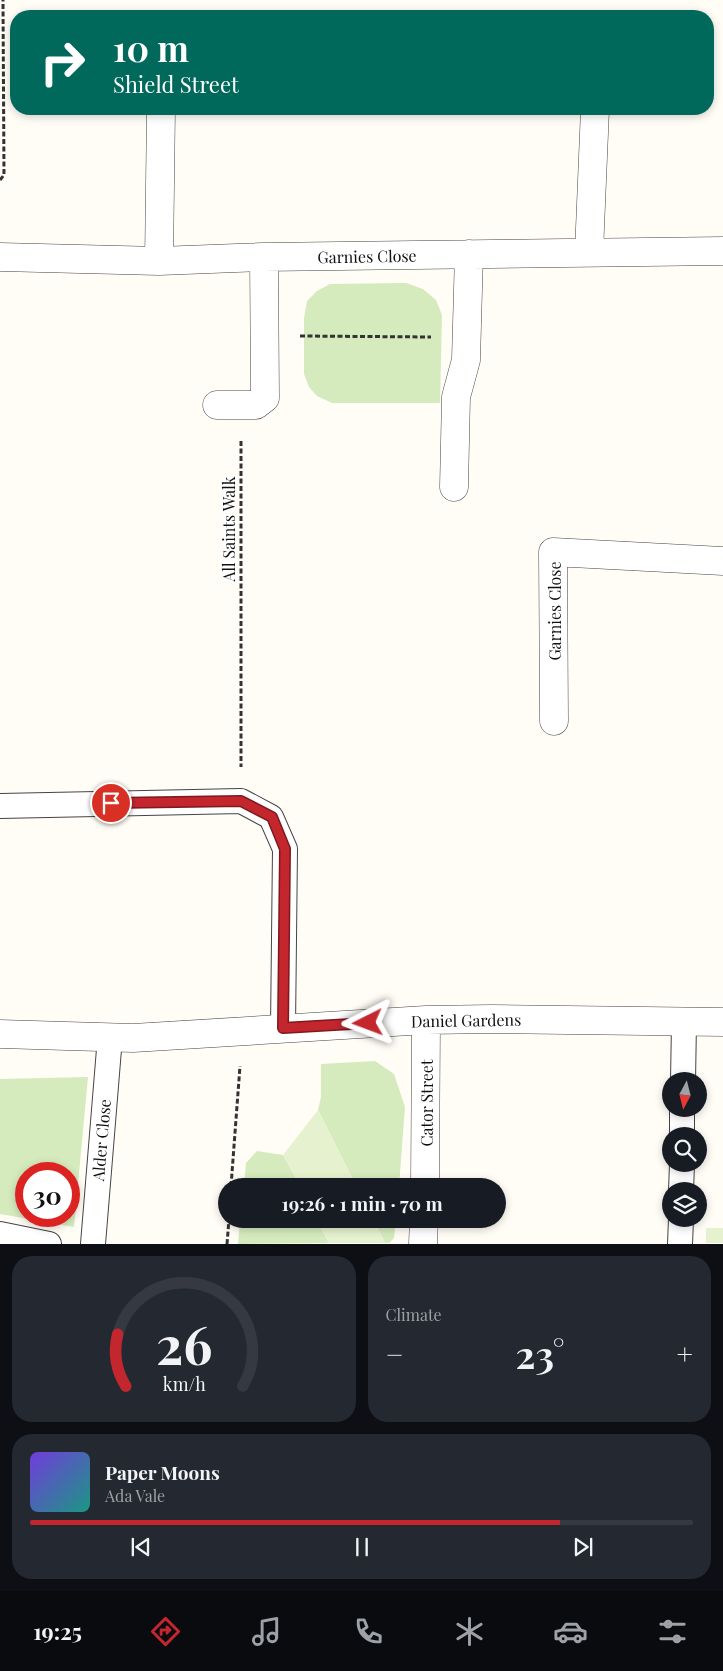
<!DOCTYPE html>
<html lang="en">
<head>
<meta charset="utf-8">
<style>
  :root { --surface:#171b24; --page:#242831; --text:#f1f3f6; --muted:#9ea1a6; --line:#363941; --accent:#c4262e }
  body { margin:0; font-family:"Playfair Display",serif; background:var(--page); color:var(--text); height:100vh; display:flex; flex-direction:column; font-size:19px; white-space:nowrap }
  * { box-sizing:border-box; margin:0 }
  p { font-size:16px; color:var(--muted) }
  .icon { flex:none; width:28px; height:28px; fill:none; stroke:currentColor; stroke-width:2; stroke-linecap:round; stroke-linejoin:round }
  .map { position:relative; height:1244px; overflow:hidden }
  .details { display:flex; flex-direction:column; gap:12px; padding:12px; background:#0d0f14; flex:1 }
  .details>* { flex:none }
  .top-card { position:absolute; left:10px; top:10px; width:704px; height:105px; border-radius:20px; box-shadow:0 2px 8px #0003; background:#00695c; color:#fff; overflow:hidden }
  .needle { width:32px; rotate:187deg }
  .controls { position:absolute; left:662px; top:1072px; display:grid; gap:10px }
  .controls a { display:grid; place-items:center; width:45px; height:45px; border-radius:50%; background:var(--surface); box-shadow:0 2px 8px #0003; font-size:25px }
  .speed { position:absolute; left:15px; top:1162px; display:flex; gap:10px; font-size:25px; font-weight:700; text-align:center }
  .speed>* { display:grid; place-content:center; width:65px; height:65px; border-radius:50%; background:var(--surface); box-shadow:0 2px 8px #0003; line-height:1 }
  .speed .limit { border:8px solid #d22; background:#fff; color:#111 }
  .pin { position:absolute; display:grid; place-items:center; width:42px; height:42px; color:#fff; margin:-21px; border:2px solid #fff; border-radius:50%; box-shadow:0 1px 5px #0007 }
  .me { position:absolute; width:55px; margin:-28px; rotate:267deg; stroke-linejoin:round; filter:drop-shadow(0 0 4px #0008) }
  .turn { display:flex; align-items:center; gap:18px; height:105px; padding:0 20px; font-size:22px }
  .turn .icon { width:65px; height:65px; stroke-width:2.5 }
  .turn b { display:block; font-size:35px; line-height:42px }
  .big { font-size:38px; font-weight:700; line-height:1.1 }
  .details .tile { flex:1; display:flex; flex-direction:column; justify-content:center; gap:8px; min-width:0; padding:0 18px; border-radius:20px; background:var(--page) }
  .details .dial { align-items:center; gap:0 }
  .dial svg { height:130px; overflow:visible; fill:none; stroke:var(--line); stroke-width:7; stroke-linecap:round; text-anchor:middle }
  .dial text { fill:var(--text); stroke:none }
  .song { display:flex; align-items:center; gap:15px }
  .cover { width:60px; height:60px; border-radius:8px; background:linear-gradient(135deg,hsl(260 70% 55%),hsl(170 70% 35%)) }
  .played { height:5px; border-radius:2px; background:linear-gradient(90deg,var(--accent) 80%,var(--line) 80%) }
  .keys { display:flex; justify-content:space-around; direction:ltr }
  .heat { display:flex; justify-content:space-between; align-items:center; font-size:28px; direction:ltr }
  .details .tiles { flex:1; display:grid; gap:12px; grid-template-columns:1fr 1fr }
  .tile:last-child { grid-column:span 2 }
  .trip { position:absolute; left:218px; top:1178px; width:288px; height:50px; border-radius:25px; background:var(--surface); box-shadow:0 2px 8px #0003; font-weight:700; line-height:50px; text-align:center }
  .tabs { display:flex; height:80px; justify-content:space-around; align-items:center; background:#090b0e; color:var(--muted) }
  .tabs .icon { width:35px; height:35px }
  .tabs .current { color:var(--accent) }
  .tabs b { font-size:22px; color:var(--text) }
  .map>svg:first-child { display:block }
  .green { fill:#d5ebbd; fill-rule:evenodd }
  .pitch { fill:#e6f2cf }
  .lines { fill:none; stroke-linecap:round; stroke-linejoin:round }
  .service-casing { stroke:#444; stroke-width:26 }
  .minor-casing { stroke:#444; stroke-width:29 }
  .path { stroke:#333; stroke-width:3; stroke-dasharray:5 2.5; stroke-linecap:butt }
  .service { stroke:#fff; stroke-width:24 }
  .minor { stroke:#fff; stroke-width:28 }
  .route-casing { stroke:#7f191e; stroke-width:12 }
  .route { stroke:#c4262e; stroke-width:9 }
  .labels { text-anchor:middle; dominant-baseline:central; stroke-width:5; stroke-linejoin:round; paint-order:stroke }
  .street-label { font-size:16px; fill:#111; stroke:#fff }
</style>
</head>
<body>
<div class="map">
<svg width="723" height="1244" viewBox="0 0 723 1244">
  <rect width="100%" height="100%" fill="#fffdf5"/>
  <path class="green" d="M406,283L423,289L436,300L442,315L440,403H332L317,396L309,387L304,374V318L307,301L317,291L330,284Z
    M375,1061L394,1074L405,1107L399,1186H356L318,1110L321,1097V1064Z
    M88,1077L74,1227L0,1214V1079ZM26,1174H69V1216H26Z
    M257,1151L283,1155L300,1186H244L246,1163Z
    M240,1219H316L329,1243L238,1244Z
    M373,1219H396L394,1238L389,1243H385Z"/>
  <path class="pitch" d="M318,1110L356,1186H300L283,1155Z
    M316,1219H373L385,1243H329Z
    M706,1228H723V1243H706Z"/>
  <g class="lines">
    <defs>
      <path id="service" d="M0,806L241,801L271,817L285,849L283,1028
        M683,1081L684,1022
        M682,1136V1109
        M681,1191L682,1164
        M0,1234L49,1244
        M93,1244L110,1037
        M680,1244L681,1219"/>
      <path id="minor" d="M589,252L595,109
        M0,257L159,261L264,257L723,251
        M159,261L161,109
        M217,405H256L265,398L264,257
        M454,487L456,397L466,360L469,254
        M554,721L553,552L723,561
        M0,1034L133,1038L426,1020L492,1019L723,1022
        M425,1186L426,1020
        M423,1244L424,1219"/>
    </defs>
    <use href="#service" class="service-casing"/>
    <use href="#minor" class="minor-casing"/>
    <path class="path" d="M0,180L4,175L3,0
      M300,336L431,337
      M241,441V767
      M231,1186L240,1066
      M227,1244L229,1219"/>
    <use href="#service" class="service"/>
    <use href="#minor" class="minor"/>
  </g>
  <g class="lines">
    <defs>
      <path id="route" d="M111,803L241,801L272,817L285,849L283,1028L368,1023"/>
    </defs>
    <use href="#route" class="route-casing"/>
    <use href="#route" class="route"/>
  </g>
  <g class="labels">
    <g class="street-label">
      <text transform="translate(367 256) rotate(-1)">Garnies Close</text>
      <text transform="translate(228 529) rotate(-90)">All Saints Walk</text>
      <text transform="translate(554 611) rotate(-90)">Garnies Close</text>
      <text transform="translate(466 1020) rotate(-1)">Daniel Gardens</text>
      <text transform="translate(426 1103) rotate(-90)">Cator Street</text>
      <text transform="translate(101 1140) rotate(-85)">Alder Close</text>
    </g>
  </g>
</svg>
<div class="controls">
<a><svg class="needle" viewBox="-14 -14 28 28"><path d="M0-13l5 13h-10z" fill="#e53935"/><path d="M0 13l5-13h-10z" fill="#9ea1a6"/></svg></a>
<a><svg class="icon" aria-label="search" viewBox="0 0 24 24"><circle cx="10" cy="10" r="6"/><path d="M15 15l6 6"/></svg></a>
<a><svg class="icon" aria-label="layers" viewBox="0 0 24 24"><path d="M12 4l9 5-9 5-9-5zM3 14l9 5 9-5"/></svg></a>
</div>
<div class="speed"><div class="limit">30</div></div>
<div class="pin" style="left:111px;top:803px;background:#d93025"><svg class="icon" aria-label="arrive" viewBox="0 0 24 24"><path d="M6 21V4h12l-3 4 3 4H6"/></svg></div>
<svg class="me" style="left:368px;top:1023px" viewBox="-20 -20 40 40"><path d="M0-17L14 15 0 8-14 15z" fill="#c4262e" stroke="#fff" stroke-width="4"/></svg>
<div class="trip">19:26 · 1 min · 70 m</div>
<div class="top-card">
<div class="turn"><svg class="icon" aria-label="right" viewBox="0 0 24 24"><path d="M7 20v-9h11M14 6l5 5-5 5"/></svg><div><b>10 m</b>Shield Street</div></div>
</div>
</div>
<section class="details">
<div class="tiles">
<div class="tile dial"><svg viewBox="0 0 100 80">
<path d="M14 69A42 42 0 1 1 86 69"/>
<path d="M14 69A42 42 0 0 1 9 37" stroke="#c4262e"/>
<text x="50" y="56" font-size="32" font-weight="700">26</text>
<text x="50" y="72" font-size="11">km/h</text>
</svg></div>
<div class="tile"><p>Climate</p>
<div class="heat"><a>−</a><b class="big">23°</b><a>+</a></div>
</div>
<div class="tile">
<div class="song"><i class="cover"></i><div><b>Paper Moons</b><p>Ada Vale</p></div></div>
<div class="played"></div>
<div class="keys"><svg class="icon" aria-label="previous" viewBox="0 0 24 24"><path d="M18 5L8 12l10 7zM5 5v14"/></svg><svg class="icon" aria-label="pause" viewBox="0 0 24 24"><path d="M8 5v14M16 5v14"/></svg><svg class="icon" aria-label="next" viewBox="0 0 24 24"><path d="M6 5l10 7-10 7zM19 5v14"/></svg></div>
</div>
</div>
</section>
<nav class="tabs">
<b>19:25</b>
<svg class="icon current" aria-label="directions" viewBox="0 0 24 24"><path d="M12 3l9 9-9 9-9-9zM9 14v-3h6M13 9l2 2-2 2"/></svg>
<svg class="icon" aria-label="music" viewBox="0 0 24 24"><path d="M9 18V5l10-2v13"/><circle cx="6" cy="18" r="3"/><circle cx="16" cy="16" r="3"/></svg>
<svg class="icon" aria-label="phone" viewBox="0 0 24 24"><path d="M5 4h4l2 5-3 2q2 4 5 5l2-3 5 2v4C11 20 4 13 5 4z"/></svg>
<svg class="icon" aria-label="climate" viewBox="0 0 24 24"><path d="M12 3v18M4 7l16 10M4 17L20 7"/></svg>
<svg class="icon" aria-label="car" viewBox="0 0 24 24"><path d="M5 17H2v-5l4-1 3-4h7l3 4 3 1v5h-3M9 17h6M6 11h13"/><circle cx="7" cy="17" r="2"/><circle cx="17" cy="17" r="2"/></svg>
<svg class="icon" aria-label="filters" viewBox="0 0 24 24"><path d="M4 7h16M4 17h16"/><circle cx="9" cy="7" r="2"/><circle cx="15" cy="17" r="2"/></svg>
</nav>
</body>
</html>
